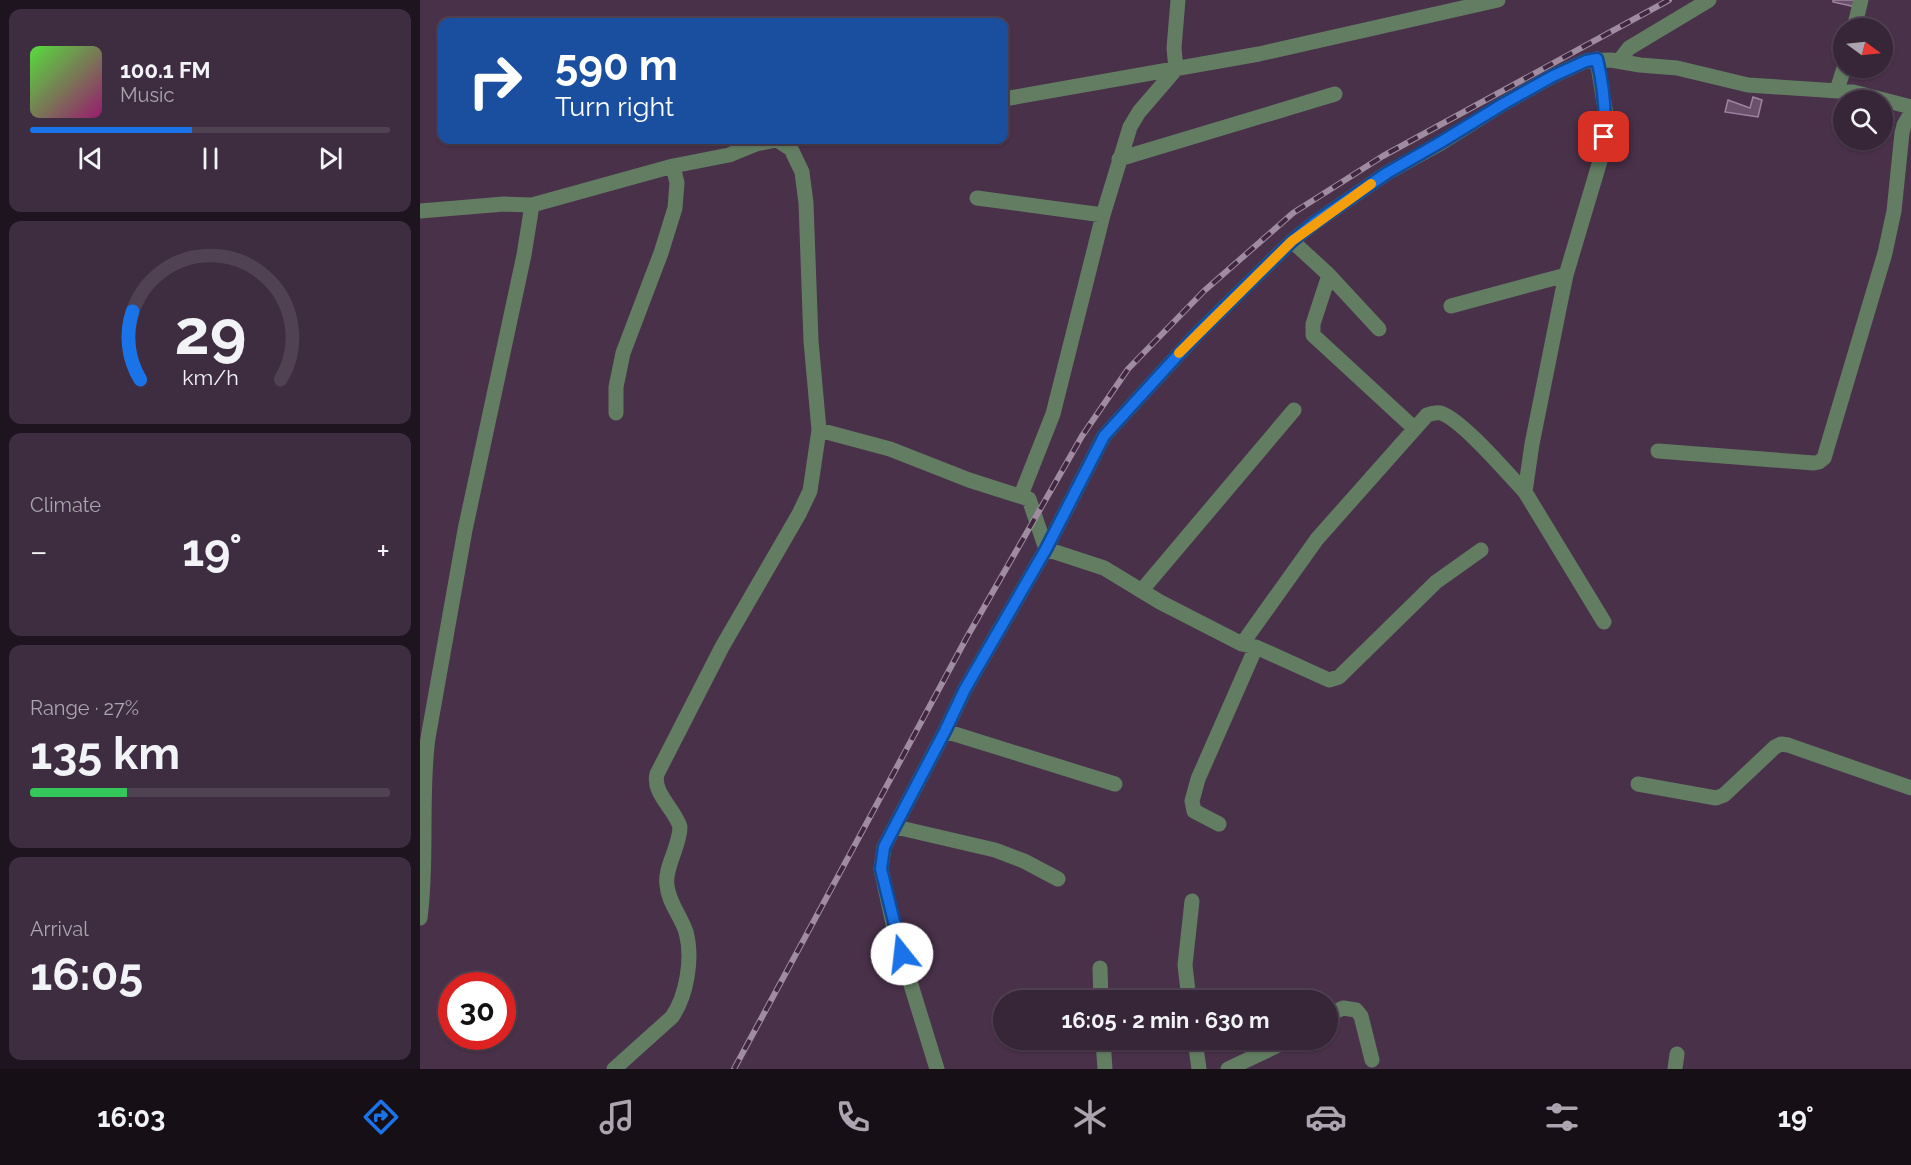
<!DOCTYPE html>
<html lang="en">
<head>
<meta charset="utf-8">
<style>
  :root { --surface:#372538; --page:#3e2d40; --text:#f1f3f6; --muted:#aaa5ae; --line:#514253; --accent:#1a73e8 }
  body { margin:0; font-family:Raleway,sans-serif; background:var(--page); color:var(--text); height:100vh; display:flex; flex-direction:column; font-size:22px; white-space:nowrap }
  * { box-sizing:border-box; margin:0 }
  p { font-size:20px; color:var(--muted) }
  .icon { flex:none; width:33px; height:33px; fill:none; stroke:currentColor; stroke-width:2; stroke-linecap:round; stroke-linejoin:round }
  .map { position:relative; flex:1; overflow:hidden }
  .panel { display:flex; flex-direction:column; gap:9px; padding:9px; background:#1e141f; width:420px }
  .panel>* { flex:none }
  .guide { position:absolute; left:18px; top:18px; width:570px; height:126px; border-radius:12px; box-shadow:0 2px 4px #0004,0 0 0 2px var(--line); background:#1a4fa0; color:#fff; overflow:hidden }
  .needle { width:39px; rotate:105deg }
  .tools { position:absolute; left:1413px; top:18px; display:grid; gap:12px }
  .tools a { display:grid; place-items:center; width:60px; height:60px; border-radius:50%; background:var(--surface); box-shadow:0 2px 4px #0004,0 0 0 2px var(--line); font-size:30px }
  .speed { position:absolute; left:18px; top:972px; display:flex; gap:12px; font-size:30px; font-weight:700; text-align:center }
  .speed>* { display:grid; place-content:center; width:78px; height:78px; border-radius:50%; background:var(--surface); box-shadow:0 2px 4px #0004,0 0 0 2px var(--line); line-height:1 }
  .speed .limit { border:9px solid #d22; background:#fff; color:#111 }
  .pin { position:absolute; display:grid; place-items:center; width:51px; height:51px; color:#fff; margin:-26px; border-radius:12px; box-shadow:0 3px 9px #0006 }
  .me { position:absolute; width:66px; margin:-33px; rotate:344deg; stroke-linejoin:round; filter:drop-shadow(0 0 4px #0008) }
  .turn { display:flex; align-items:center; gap:21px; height:126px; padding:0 18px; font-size:27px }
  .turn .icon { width:78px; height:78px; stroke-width:2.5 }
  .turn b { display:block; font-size:42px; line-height:51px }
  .big { font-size:45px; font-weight:700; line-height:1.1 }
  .panel .widget { flex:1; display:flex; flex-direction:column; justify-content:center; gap:9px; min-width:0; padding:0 21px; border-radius:12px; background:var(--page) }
  .panel .dial { align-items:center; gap:0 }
  .dial svg { height:156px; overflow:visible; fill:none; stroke:var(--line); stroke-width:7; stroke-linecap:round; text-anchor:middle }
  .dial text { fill:var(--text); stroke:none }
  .song { display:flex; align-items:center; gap:18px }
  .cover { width:72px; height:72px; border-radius:9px; background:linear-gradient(135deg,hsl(110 70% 55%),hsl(320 70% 35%)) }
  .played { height:6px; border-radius:3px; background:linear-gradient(90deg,var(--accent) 45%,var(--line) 45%) }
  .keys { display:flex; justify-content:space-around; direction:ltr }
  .heat { display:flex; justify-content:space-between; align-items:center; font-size:33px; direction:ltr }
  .charge { height:9px; border-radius:4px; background:linear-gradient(90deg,#34c759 27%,var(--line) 0) }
  .trip { position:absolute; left:573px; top:990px; width:345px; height:60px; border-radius:30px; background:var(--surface); box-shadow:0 2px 4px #0004,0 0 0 2px var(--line); font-weight:700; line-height:60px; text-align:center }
  .tabs { display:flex; height:96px; justify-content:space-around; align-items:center; background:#160f16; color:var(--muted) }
  .tabs .icon { width:42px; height:42px }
  .tabs .active { color:var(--accent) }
  .tabs b { font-size:27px; color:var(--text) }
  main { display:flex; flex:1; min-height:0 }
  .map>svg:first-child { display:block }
  .building { fill:#6a516b; stroke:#9f83a0; stroke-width:1.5 }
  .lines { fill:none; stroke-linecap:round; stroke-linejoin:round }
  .minor { stroke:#637d63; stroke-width:15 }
  .rail-casing { stroke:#9f8ca0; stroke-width:6 }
  .rail { stroke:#3e273f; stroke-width:4; stroke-dasharray:11; stroke-linecap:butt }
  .route-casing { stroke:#114b97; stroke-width:15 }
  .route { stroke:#1a73e8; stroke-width:10 }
  .slow { stroke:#f59e0b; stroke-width:10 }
</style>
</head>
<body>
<main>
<section class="panel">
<div class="widget">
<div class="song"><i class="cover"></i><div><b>100.1 FM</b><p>Music</p></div></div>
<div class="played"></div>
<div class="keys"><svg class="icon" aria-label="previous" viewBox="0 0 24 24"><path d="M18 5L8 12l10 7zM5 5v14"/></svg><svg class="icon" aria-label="pause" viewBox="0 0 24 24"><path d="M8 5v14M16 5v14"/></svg><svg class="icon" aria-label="next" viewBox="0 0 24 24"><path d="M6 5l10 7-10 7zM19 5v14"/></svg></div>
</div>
<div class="widget dial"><svg viewBox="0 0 100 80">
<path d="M14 69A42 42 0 1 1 86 69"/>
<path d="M14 69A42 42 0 0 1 10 34" stroke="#1a73e8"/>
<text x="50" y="56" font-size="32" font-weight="700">29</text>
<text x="50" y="72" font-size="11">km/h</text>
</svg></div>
<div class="widget"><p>Climate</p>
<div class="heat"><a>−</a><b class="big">19°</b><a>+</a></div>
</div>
<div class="widget"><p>Range · 27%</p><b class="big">135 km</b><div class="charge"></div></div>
<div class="widget"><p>Arrival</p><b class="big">16:05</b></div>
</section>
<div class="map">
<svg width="1491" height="1069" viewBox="0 0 1491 1069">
  <rect width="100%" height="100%" fill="#49314a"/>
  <path class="building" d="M1413,0H1437L1436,7L1413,2Z
    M1333,97L1342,100L1338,117L1305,112L1308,100L1330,108Z"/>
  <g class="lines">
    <path class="minor" d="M1434,28L1441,0
      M1177,59L1186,115L1180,161L1146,275L1139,309L1112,444L1105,492L1184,622
      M1199,61L1209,48L1289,0
      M1417,90L1424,68
      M584,99L839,54L1078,0
      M699,159L915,94
      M557,198L683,215
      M0,211L84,204L112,205L253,166L309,155L336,144L356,140
      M872,241L909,275L959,329
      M909,275L893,324V335L995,429
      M1031,306L1146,275
      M196,413V387L203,353L241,253L255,208L257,183L253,166
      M399,430L470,449L549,480L609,499L626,549L684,568L740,602L822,644L836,647L909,680L919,677L1016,582L1061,550
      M1238,451L1394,463L1399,462L1404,458L1465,253L1474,211L1482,133L1484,125L1491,113
      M601,495L633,414L683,215L710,127L719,112L756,69L754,48L758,0
      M722,590L874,410
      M822,644L897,539L1007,415C1012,413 1016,412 1021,413C1042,420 1088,474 1105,492
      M525,731L695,784
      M1218,784L1296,798L1304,795L1355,747L1361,744L1368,745L1491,788
      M799,824L774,811L772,801L778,779L836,647
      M476,827L575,850L604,861L638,879
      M0,918C8,858 0,798 8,738L45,530L104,255L112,205
      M680,968L681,1000
      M769,1000L765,965L772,901
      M908,1015L923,1008L936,1010L941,1016L952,1060
      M683,1040L685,1069
      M775,1040L779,1069
      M194,1069L252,1017C267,995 273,958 266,932C261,916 248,902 247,885C244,868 260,846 260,827C255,809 232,793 237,774L302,647L379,514L390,491L399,430L391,341L386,203L382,172L371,149L357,140
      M517,1069L475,933L461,869L464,847L525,731L545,689L626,549L684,436L778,333L872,241L894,223L967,173L1021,143L1083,104L1133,76L1166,61L1191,60L1220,65L1257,68L1328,85L1433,92L1491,107
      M808,1069L869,1040
      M1255,1069L1257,1054"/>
    <defs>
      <path id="rail" d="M314,1069L547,637L662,436L708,369L784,291L873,213L963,156L1249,0"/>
    </defs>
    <use href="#rail" class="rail-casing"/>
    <use href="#rail" class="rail"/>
  </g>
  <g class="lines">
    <defs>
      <path id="route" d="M482,954L461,869L464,847L525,731L545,689L626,549L684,436L778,333L872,241L894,223L967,173L1021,142L1083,104L1133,76L1166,61L1177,59C1183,84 1186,112 1184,137"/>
    </defs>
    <use href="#route" class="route-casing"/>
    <use href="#route" class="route"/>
    <path class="slow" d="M759,353L872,241L951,184"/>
  </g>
</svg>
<div class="tools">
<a><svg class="needle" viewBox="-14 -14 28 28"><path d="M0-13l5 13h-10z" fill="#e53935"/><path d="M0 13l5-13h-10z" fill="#aaa5ae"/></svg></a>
<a><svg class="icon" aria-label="search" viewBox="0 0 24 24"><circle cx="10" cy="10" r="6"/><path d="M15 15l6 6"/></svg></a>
</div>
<div class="speed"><div class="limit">30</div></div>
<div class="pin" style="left:1184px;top:137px;background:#d93025"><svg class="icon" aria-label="arrive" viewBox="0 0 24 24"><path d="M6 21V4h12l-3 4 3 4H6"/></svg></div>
<svg class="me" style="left:482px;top:954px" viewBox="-20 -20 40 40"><circle r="19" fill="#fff"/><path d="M0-13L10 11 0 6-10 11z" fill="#1a73e8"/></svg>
<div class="trip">16:05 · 2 min · 630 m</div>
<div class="guide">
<div class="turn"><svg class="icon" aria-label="right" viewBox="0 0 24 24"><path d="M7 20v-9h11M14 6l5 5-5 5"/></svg><div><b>590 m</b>Turn right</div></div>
</div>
</div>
</main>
<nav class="tabs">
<b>16:03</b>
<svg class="icon active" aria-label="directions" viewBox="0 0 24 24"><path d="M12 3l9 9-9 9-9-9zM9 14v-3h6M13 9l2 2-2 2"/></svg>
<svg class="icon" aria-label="music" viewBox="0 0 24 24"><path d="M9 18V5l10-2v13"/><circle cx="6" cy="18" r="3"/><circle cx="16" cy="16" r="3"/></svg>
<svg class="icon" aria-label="phone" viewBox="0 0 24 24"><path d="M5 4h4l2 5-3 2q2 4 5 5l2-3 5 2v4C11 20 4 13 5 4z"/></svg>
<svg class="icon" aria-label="climate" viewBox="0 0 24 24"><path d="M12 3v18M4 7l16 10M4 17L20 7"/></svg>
<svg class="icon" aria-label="car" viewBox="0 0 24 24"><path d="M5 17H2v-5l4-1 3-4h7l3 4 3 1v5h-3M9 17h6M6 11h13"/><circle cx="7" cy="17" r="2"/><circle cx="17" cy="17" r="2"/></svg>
<svg class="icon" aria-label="filters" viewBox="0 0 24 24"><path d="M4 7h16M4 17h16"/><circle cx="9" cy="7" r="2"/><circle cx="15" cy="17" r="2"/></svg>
<b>19°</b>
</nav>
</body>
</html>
